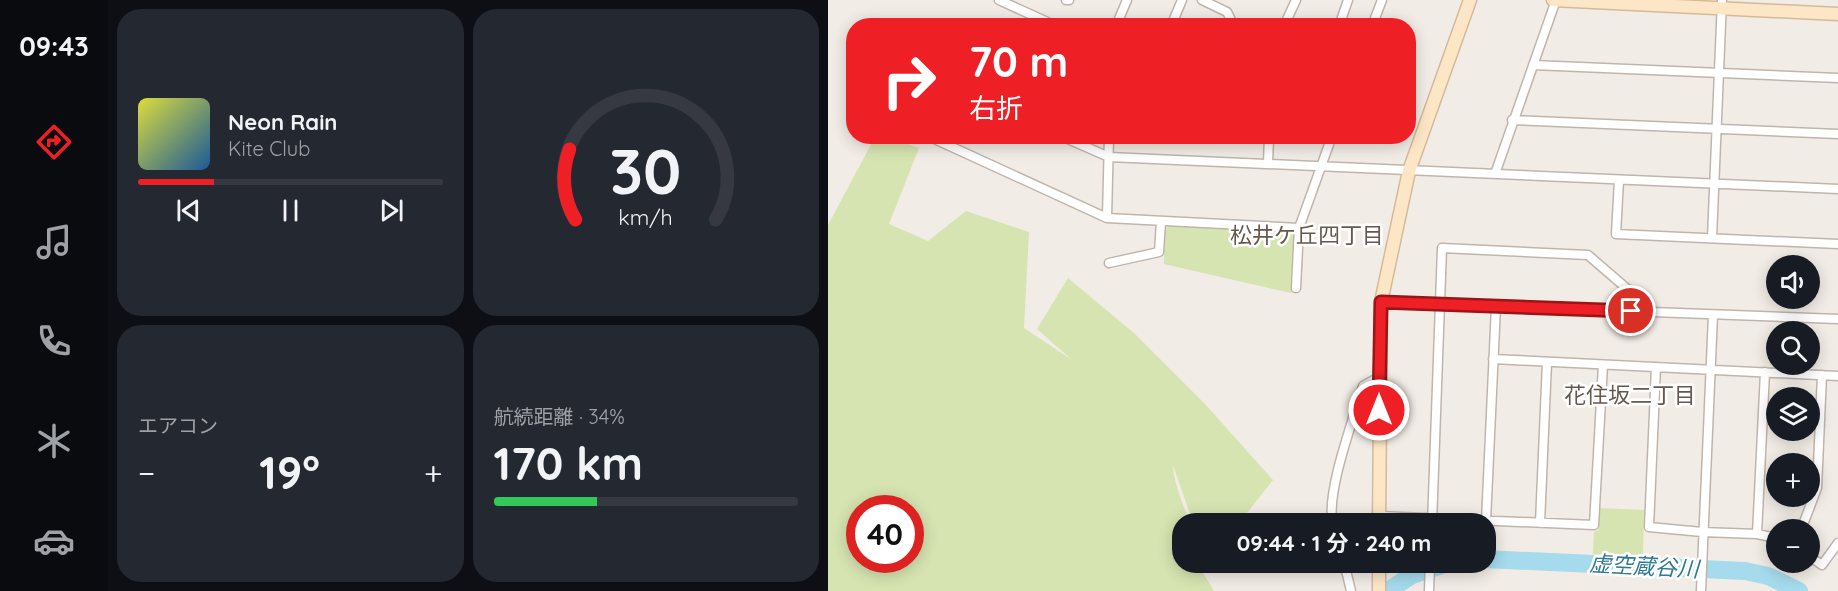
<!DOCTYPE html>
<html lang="ja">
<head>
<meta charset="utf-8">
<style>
  :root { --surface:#171b24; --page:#242831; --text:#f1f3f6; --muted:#9ea1a6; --line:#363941; --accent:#ef2025 }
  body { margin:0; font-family:Quicksand,"Noto Sans JP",sans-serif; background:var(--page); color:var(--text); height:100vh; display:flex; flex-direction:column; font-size:22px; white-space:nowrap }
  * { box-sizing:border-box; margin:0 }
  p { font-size:20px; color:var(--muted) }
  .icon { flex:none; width:33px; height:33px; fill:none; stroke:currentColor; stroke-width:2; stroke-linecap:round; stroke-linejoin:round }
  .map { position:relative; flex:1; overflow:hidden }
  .details { display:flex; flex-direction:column; gap:9px; padding:9px; background:#0d0f14; width:720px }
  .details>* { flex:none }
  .banner { position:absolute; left:18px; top:18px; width:570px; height:126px; border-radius:24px; box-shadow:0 3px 15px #0003; background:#ef2025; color:#fff; overflow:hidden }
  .tools { position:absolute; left:938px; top:255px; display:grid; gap:12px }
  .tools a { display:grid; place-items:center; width:54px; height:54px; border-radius:50%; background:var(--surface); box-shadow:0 3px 15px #0003; font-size:30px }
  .speed { position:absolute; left:18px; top:495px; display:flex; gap:12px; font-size:30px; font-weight:700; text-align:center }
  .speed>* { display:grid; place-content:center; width:78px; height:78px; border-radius:50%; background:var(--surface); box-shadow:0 3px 15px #0003; line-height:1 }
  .speed .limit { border:9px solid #d22; background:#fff; color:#111 }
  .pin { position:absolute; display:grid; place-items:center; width:51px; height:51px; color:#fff; margin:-26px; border:3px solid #fff; border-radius:50%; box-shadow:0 2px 6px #0007 }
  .me { position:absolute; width:66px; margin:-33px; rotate:0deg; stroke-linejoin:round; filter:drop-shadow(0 0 4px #0008) }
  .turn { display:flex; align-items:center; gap:21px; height:126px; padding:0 24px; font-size:27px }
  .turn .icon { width:78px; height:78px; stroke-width:2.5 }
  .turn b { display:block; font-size:42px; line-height:51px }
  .big { font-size:45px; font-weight:700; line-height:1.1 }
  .details .widget { flex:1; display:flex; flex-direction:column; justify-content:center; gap:9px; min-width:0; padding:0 21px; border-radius:24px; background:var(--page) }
  .details .dial { align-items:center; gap:0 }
  .dial svg { height:156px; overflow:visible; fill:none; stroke:var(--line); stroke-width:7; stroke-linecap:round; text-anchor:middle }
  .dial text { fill:var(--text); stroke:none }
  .song { display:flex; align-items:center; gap:18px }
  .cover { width:72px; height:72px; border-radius:9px; background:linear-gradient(135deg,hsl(60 70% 55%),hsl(210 70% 35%)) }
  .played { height:6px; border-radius:3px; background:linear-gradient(90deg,var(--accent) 25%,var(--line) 25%) }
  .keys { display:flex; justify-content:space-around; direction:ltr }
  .heat { display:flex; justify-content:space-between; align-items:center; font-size:33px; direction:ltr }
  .charge { height:9px; border-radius:4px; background:linear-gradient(90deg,#34c759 34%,var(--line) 0) }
  .details .tiles { flex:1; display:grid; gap:9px; grid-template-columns:repeat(2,1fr) }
  .trip { position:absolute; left:344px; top:513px; width:324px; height:60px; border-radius:24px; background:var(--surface); box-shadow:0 3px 15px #0003; font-weight:700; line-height:60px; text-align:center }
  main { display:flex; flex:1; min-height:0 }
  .tab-bar { display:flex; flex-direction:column; width:108px; justify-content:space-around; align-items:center; background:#090b0e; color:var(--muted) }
  .tab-bar .icon { width:42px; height:42px }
  .tab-bar .on { color:var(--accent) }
  .tab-bar b { font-size:27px; color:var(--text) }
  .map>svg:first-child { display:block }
  .green { fill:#d6e4b1; fill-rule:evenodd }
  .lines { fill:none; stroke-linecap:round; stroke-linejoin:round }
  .river { stroke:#a5dbec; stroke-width:18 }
  .street-casing { stroke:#c0b5ac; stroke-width:11 }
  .secondary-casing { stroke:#d3ba9a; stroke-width:15 }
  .street { stroke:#fff; stroke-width:8 }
  .secondary { stroke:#fce6c6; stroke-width:12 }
  .route-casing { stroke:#9b1518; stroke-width:15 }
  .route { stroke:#ef2025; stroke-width:10 }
  .labels { text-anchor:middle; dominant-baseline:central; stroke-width:5; stroke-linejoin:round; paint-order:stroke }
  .neighbourhood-label { font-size:22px; fill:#67584d; stroke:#fff }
  .water-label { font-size:22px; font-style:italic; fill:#307a93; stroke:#fff }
</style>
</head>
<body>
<main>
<nav class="tab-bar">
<b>09:43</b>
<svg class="icon on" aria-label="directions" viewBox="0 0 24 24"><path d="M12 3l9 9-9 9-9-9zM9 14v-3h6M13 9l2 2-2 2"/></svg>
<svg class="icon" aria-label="music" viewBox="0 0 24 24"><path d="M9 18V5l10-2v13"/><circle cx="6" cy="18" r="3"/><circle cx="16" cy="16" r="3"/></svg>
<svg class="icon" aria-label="phone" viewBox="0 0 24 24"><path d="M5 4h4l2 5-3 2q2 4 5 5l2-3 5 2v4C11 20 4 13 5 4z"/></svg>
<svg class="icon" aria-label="climate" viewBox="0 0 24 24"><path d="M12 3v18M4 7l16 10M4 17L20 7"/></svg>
<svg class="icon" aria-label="car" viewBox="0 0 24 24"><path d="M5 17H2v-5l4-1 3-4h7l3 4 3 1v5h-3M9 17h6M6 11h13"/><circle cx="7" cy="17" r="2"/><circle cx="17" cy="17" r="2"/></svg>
</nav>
<section class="details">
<div class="tiles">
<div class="widget">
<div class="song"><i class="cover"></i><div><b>Neon Rain</b><p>Kite Club</p></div></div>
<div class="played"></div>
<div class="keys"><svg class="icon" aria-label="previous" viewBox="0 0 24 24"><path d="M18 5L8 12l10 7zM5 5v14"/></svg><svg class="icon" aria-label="pause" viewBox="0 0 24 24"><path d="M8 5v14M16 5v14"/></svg><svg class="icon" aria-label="next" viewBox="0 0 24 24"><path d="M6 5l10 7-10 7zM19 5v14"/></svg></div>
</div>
<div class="widget dial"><svg viewBox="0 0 100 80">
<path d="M14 69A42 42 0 1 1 86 69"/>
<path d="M14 69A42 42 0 0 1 11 33" stroke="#ef2025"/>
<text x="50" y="56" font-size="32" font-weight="700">30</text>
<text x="50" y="72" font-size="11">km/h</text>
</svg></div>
<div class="widget"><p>エアコン</p>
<div class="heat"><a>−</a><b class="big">19°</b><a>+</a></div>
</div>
<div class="widget"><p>航続距離 · 34%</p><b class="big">170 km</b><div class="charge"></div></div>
</div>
</section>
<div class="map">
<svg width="1010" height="591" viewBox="0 0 1010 591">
  <rect width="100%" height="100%" fill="#f2ece6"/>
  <path class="green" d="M47,137H60L91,148L61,224L100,241L138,211L201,232L196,328L244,360L209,329L240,278L307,334L378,405L445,480L411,523H365L345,465C346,486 356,504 361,523L354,524V562L369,563L386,591H0V225ZM32,508H82V560H32Z
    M341,226L465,230L467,235L465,291L463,293L336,264V230Z
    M771,508L816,510L815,556L765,554L766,531H770Z"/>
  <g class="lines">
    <path class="river" d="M657,559L917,571L940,576L971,591
      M560,591L584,575L623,562"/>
    <defs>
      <path id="street" d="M171,0L228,26
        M238,0H241
        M374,0L399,12L403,20L400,26
        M288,26L299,0
        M343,26L354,0
        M456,26L468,0
        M511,26L520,0
        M544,26L554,0
        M705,65L1010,78
        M684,120L1010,134
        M100,136L279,218L471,228
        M233,136L281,157L1010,189
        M440,164L441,136
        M667,174L728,0
        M791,180L788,234L1010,244
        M279,218L281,136
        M884,238L894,0
        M281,263L331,252L333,221
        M468,288L471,228L504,136
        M553,302L1010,319
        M665,359L1010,376
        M828,367L821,527L874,532L929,534L948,538
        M550,516L766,525L775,365
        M658,521L668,306
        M712,523L719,362
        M505,524C497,494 526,418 535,386L551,377
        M604,524L614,248L760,255L826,312
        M973,530L989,488L994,375
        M929,534L937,372
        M981,556L994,565L1010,543
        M516,562L523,591
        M601,591L602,562
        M873,591L885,315"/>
      <path id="secondary" d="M725,0L1010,14
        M551,524L553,302L581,171L642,0
        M551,591V562"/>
    </defs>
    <use href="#street" class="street-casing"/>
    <use href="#secondary" class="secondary-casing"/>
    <use href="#street" class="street"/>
    <use href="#secondary" class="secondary"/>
  </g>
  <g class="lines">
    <defs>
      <path id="route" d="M551,410L553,302L803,311"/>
    </defs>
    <use href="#route" class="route-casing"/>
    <use href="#route" class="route"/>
  </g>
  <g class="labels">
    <g class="neighbourhood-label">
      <text x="479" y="235">松井ケ丘四丁目</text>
      <text x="802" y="395">花住坂二丁目</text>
    </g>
    <g class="water-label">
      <text transform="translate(816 566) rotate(3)">虚空蔵谷川</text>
    </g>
  </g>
</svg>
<div class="tools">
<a><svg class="icon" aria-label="sound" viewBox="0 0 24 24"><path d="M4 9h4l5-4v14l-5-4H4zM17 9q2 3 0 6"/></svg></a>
<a><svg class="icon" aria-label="search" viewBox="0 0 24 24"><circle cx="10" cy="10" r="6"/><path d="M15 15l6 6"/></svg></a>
<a><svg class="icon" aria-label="layers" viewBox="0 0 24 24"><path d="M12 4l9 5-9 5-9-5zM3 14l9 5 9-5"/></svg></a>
<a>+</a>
<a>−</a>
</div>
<div class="speed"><div class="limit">40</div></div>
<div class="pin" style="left:803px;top:311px;background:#d93025"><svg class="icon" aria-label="arrive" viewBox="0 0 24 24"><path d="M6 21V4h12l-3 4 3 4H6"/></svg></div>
<svg class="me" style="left:551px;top:410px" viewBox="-20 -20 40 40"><circle r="17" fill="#ef2025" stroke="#fff" stroke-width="3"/><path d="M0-11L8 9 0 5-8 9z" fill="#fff"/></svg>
<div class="trip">09:44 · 1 分 · 240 m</div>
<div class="banner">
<div class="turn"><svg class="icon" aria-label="right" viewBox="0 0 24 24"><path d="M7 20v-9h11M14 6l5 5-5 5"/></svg><div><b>70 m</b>右折</div></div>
</div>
</div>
</main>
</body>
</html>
